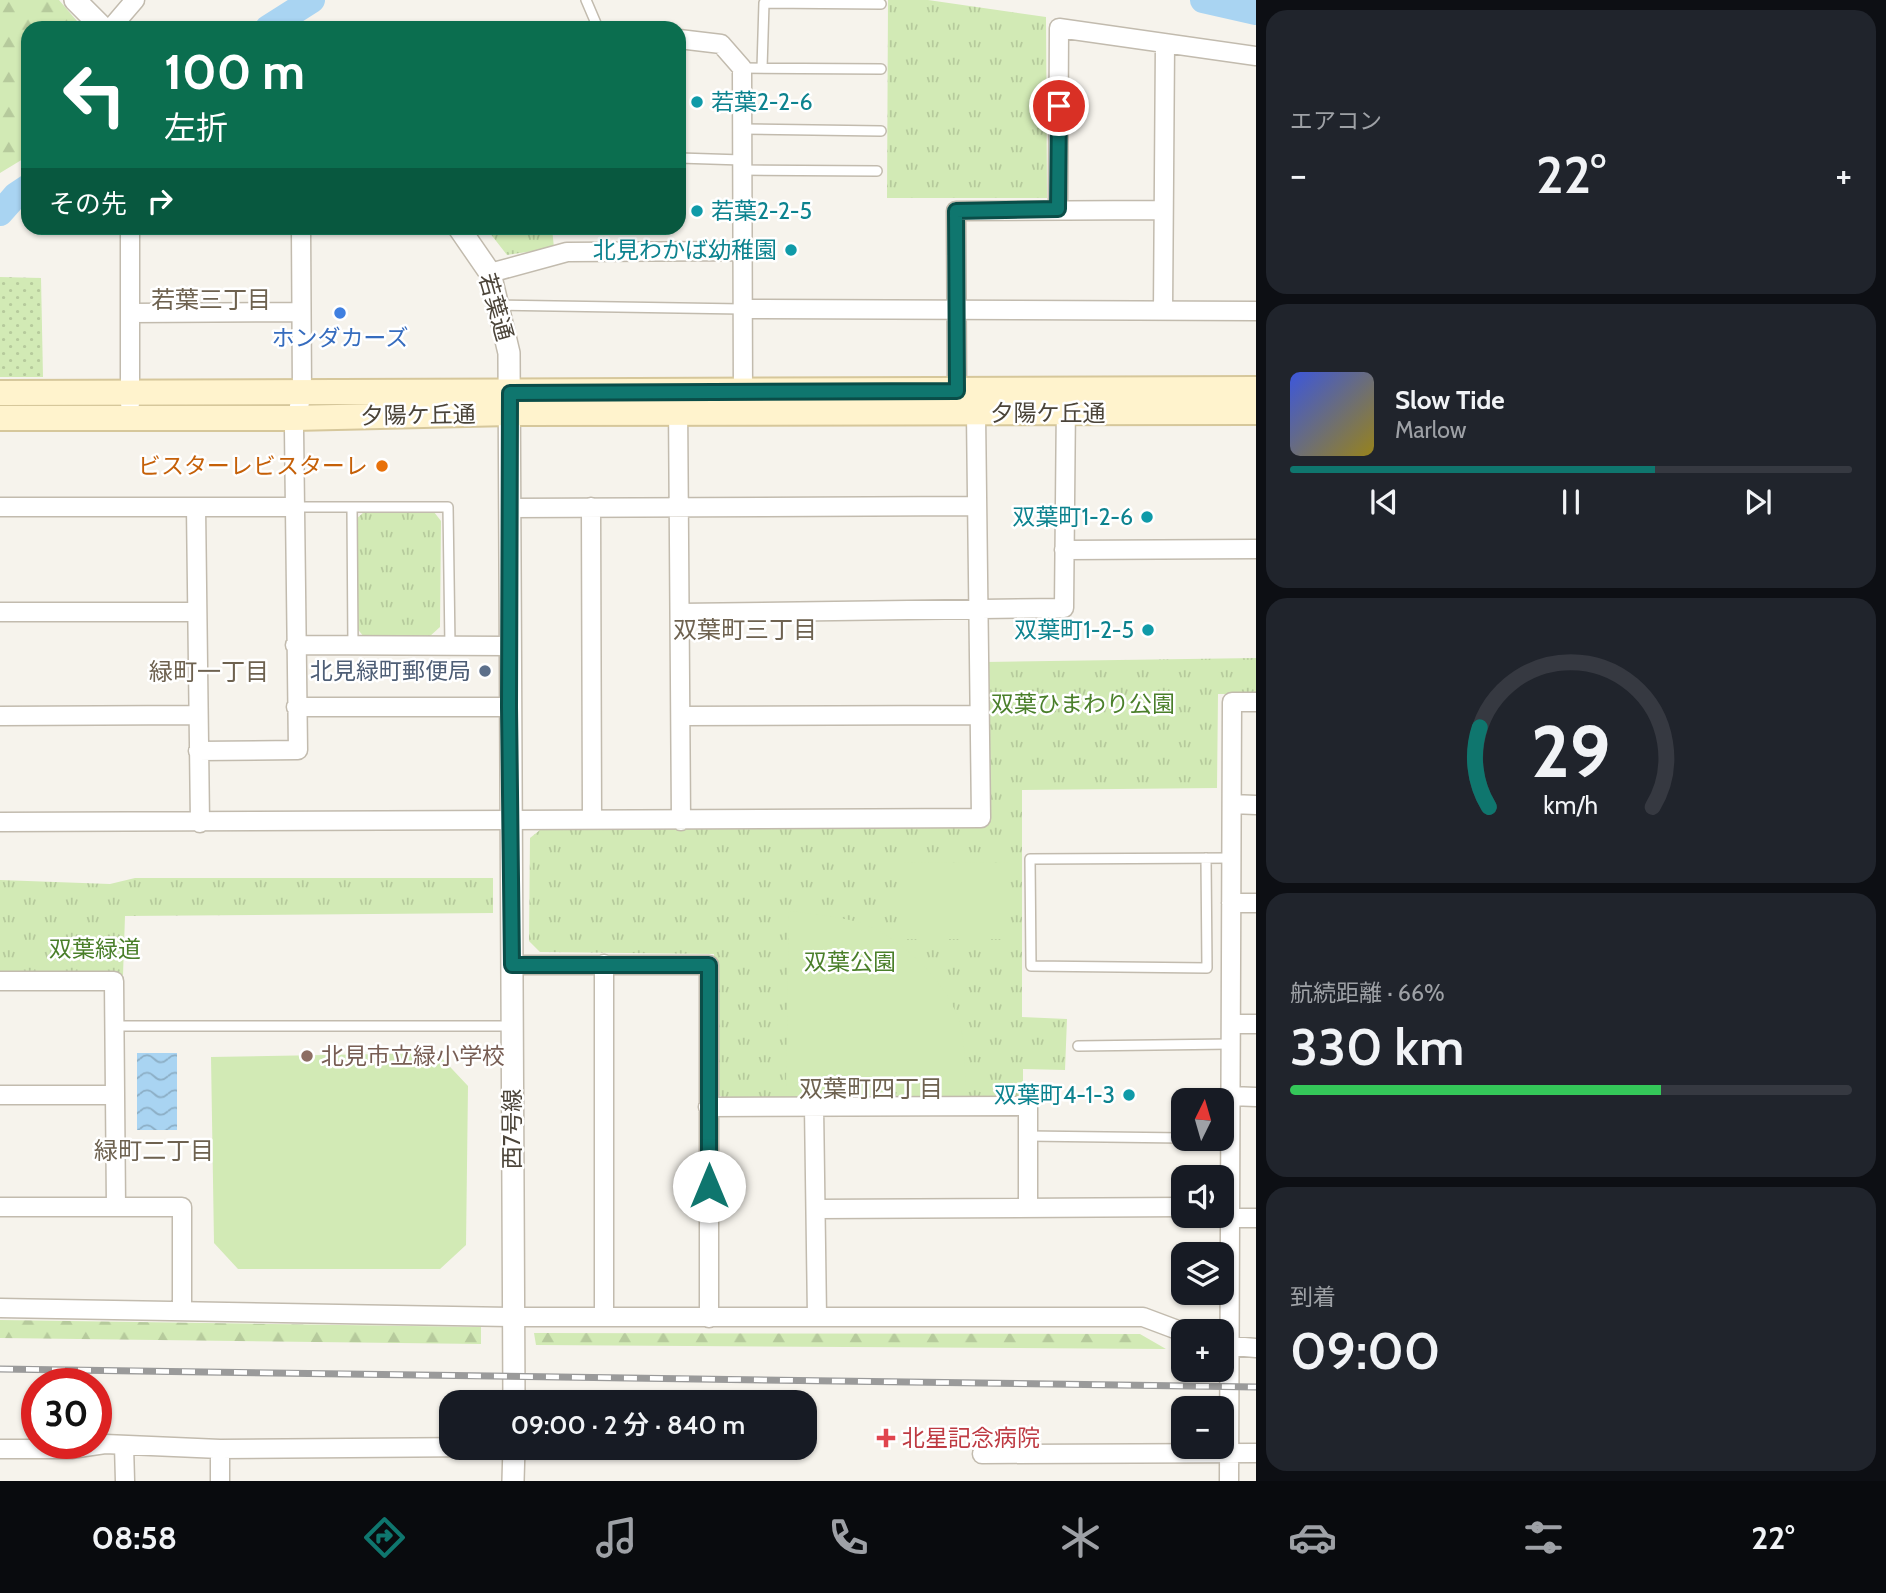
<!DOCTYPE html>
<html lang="ja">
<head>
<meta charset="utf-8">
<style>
  :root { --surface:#171b24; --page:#20242c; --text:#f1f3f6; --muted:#9ea1a6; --line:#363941; --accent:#0f766e }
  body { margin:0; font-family:Cabin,"Noto Sans JP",sans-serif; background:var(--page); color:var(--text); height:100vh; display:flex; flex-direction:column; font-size:26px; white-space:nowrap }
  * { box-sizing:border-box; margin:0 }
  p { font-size:23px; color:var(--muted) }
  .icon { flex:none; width:38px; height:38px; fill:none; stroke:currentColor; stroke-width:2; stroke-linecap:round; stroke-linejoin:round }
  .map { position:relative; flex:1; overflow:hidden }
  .side { display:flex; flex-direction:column; gap:10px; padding:10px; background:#0d0f14; width:630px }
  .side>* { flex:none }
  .banner { position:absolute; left:21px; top:21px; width:665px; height:214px; border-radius:21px; box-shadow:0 2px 5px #0004; background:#0b6e4f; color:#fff; overflow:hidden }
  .needle { width:46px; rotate:5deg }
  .fabs { position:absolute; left:1171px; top:1088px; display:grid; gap:14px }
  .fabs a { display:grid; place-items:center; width:63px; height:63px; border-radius:14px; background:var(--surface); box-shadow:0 2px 5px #0004; font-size:35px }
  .speed { position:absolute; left:21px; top:1368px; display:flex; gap:14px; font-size:35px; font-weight:700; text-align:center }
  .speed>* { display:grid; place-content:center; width:91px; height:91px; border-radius:50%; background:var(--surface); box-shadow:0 2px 5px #0004; line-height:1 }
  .speed .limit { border:10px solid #d22; background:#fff; color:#111 }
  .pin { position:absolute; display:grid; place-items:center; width:60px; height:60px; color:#fff; margin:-30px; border:4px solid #fff; border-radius:50%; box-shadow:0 2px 7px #0007 }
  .me { position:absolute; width:77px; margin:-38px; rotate:0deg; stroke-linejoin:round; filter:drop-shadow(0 0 5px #0008) }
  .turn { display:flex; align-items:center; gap:24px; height:147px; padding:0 28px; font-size:32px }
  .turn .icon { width:91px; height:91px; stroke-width:2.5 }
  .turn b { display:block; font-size:49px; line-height:60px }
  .then { display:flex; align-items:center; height:66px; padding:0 28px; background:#0003; gap:14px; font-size:26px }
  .big { font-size:52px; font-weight:600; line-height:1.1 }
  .side .card { flex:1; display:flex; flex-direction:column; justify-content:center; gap:10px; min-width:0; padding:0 24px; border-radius:21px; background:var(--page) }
  .side .dial { align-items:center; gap:0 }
  .dial svg { height:182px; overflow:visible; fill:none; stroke:var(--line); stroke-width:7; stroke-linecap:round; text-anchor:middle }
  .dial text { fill:var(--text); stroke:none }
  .song { display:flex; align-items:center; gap:21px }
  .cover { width:84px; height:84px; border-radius:10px; background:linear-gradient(135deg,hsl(230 70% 55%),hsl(50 70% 35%)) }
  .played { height:7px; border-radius:4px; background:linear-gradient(90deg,var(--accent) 65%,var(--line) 65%) }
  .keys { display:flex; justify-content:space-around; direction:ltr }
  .heat { display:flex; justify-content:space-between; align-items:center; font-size:38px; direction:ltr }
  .charge { height:10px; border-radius:5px; background:linear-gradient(90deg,#34c759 66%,var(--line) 0) }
  .trip { position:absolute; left:439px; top:1390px; width:378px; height:70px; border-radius:21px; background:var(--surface); box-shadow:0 2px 5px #0004; font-weight:600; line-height:70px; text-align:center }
  .menu { display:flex; height:112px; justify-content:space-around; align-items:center; background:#090b0e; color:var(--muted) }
  .menu .icon { width:49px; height:49px }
  .menu .active { color:var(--accent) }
  .menu b { font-size:32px; color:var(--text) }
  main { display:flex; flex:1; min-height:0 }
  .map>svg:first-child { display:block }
  .grass { fill:url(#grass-dots) }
  .forest { fill:url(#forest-firs) }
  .park { fill:url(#park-tufts) }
  .pitch { fill:#d2eab5 }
  .water { fill:url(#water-waves) }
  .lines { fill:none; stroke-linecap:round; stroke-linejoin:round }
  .river { stroke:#a9d4f2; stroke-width:26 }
  .service-casing { stroke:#c2bbae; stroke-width:12 }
  .minor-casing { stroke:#c2bbae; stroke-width:21 }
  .tertiary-casing { stroke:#c2bbae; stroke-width:24 }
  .secondary-casing { stroke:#d6c79b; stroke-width:28 }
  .service { stroke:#fff; stroke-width:9 }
  .minor { stroke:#fff; stroke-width:18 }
  .tertiary { stroke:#fff; stroke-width:21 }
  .secondary { stroke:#fff3cd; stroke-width:24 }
  .rail-casing { stroke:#9a9a9a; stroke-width:7 }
  .rail { stroke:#fff; stroke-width:4.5; stroke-dasharray:13; stroke-linecap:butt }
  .route-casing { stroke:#0a4d48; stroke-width:18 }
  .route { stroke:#0f766e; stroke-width:12 }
  .culture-dot { fill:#0f9aa8; stroke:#fff; stroke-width:2.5 }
  .shop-dot { fill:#3f7fe0; stroke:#fff; stroke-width:2.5 }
  .food-dot { fill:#e8710a; stroke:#fff; stroke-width:2.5 }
  .service-dot { fill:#5c6f8a; stroke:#fff; stroke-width:2.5 }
  .education-dot { fill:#8d6e63; stroke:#fff; stroke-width:2.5 }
  .health-dot { fill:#e0444e; stroke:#fff; stroke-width:2.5 }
  .labels { text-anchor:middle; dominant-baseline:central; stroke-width:5; stroke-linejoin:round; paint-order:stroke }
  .culture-label { font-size:23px; fill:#0d838f; stroke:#fff; text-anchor:end }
  .street-label { font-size:23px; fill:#4b4439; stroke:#fff }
  .shop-label { font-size:23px; fill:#366cbe; stroke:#fff }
  .food-label { font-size:23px; fill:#c56008; stroke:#fff; text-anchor:end }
  .service-label { font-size:23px; fill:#4e5e75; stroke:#fff; text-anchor:end }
  .park-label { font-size:23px; fill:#4a7f2a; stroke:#fff }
  .education-label { font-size:23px; fill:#785e54; stroke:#fff; text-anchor:start }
  .health-label { font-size:23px; fill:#be3a42; stroke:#fff; text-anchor:start }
  .neighbourhood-label { font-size:24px; fill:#6e6250; stroke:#fff }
</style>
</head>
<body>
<main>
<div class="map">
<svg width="1256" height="1481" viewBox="0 0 1256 1481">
  <defs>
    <pattern id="grass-dots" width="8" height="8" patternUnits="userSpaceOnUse" patternTransform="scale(1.75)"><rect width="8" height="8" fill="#d2eab5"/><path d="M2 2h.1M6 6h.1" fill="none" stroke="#b6ca9c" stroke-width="1.8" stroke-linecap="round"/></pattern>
    <pattern id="forest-firs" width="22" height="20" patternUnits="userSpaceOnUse" patternTransform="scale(1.75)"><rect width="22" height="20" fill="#d2eab5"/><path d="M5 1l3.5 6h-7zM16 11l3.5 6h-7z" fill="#b6ca9c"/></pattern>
    <pattern id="park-tufts" width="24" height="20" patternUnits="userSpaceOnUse" patternTransform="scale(1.75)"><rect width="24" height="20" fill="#d2eab5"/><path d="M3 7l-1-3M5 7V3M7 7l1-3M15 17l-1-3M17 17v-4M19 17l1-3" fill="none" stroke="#b6ca9c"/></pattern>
    <pattern id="water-waves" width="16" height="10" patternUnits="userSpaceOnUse" patternTransform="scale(1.75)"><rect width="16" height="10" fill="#a9d4f2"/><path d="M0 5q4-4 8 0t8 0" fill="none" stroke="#8caec5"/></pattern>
  </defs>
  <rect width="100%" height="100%" fill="#f6f3ec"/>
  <path class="grass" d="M0,277L41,278L43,377H0Z"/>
  <path class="forest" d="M0,0H59L83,28H28V156L0,173Z
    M0,1320L481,1327V1344L0,1338Z
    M534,1333L1140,1334L1166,1349L536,1345Z"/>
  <path class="park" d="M888,0H928L1046,17L1047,198H887Z
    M486,228H552L554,248L507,255Z
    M364,512H434L441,521L440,627L429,637H364L356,627L355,520Z
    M1256,658V694H1218L1217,788L1022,790V1017L1067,1019L1065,1070L1023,1069V1097L723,1098L716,1093L714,954L540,952L529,941L530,838L540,830L988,825L985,662Z
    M135,878H493V913L125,916L123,975H0V880L110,884Z"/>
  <path class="pitch" d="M903,862L1009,863V939H903Z
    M789,911C812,914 836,916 858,922C897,933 948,983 959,1021C966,1044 965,1067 965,1091H786Z
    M437,1053L468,1086L466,1245L440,1269H238L214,1243L211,1057Z"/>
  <path class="water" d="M137,1053H177V1130H137Z"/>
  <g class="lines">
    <path class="river" d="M1203,0L1256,12
      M268,28L312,0
      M0,213L16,195L28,187"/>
    <defs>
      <path id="service" d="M586,0L598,28
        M742,68L881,69
        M762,68L764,3L881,4
        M742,129L881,131
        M679,158L742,160
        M742,170L877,171
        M499,305L742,309
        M294,507H448L450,646
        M352,507L353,646
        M1206,858L1207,968L1031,966L1030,859L1232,858
        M114,1026H511
        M1078,1046L1231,1044
        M1028,1136L1183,1138"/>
      <path id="minor" d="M111,28L135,0
        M679,39L721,44L742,68L743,400
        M1058,210L1059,28L1256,56
        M130,228V404
        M490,273L567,252L741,251
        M742,309L1256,311
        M1163,311L1165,43
        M131,313L300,312
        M678,401L681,821
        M0,507H294
        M196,507L200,823
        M591,507L592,820
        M510,508L976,506
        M1064,550L1256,549
        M0,612H196
        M680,613L1064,608L1066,400
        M295,645L509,646
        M296,707H509
        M0,716L198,715
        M681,716L977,715
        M198,751L298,750L294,429L302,393L301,228
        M1232,804L1256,805
        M0,822L981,818L976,414L957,391L956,211L1163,210
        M1231,903H1256
        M604,964V1317
        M512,965H709V1318
        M0,981H114L116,1207
        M1231,1024H1256
        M0,1095H114
        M1231,1096L1256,1097
        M814,1106L817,1317
        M708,1107L1028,1106V1208
        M0,1207H182V1311
        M816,1209L1183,1207
        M1231,1218H1256
        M0,1308L513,1317H1143L1183,1332
        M1222,1345L1256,1348
        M124,1445L125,1481
        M0,1449H71L105,1444L220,1449L478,1447
        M220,1449V1481
        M982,1454L1256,1453
        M1229,1481L1232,702H1256"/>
      <path id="tertiary" d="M75,0L103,28
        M459,228L490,273L509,353L514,1402
        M513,1481L514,1447"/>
      <path id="secondary" d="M0,393L1256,389
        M0,418H294L510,413L1256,412"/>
    </defs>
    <use href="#service" class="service-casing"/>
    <use href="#minor" class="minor-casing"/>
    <use href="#tertiary" class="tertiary-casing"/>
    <use href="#secondary" class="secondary-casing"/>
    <use href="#service" class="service"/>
    <use href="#minor" class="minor"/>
    <use href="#tertiary" class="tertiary"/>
    <use href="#secondary" class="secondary"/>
    <defs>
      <path id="rail" d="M0,1369L1256,1387"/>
    </defs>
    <use href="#rail" class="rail-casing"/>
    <use href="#rail" class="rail"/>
  </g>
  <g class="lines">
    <defs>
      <path id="route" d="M709,1186V965H512L509,707L510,393L957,391L956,211L1058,209L1059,106"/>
    </defs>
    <use href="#route" class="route-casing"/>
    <use href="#route" class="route"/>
  </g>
  <g class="culture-dot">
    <circle cx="697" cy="102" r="7"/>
    <circle cx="697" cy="211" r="7"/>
    <circle cx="791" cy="250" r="7"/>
    <circle cx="1147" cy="517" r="7"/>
    <circle cx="1148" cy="630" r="7"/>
    <circle cx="1129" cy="1095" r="7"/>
  </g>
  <circle class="shop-dot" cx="340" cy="313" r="7"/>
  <circle class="food-dot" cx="382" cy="466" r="7"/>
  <circle class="service-dot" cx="485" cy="671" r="7"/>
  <circle class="education-dot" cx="307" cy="1056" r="7"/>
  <path class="health-dot" d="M882.5 1427.5h7v7h7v7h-7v7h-7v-7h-7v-7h7z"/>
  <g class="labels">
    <g class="culture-label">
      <text x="711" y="102" text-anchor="start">若葉2-2-6</text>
      <text x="711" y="211" text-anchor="start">若葉2-2-5</text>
      <text x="777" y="250">北見わかば幼稚園</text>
      <text x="1133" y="517">双葉町1-2-6</text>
      <text x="1134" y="630">双葉町1-2-5</text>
      <text x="1115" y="1095">双葉町4-1-3</text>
    </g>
    <g class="street-label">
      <text transform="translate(496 307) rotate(74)">若葉通</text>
      <text x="1048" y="413">夕陽ケ丘通</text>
      <text transform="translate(418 415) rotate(-1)">夕陽ケ丘通</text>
      <text transform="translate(512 1129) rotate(-90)">西7号線</text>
    </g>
    <g class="shop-label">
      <text x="340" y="338">ホンダカーズ</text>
    </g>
    <g class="food-label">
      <text x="368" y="466">ビスターレビスターレ</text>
    </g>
    <g class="service-label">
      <text x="471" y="671">北見緑町郵便局</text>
    </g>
    <g class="park-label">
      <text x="1083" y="704">双葉ひまわり公園</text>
      <text x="95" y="949">双葉緑道</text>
      <text x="850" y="962">双葉公園</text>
    </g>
    <g class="education-label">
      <text x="321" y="1056">北見市立緑小学校</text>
    </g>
    <g class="health-label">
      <text x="902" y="1438">北星記念病院</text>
    </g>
    <g class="neighbourhood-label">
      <text x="211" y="299">若葉三丁目</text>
      <text x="745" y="629">双葉町三丁目</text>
      <text x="209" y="671">緑町一丁目</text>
      <text x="871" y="1088">双葉町四丁目</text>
      <text x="154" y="1150">緑町二丁目</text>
    </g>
  </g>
</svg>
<div class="fabs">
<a><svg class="needle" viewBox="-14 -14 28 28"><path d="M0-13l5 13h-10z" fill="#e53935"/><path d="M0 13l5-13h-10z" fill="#9ea1a6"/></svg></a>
<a><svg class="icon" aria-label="sound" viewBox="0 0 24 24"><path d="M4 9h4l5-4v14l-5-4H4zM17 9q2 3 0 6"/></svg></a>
<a><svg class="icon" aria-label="layers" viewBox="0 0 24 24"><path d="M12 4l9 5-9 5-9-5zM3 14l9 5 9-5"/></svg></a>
<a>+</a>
<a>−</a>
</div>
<div class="speed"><div class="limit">30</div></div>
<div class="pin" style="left:1059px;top:106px;background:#d93025"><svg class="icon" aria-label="arrive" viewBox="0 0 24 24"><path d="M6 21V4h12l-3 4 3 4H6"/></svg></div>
<svg class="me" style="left:709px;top:1186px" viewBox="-20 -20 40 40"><circle r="19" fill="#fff"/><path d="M0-13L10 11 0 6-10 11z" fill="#0f766e"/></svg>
<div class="trip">09:00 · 2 分 · 840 m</div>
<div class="banner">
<div class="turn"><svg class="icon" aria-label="left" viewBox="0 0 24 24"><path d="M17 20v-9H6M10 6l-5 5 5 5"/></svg><div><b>100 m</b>左折</div></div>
<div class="then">その先<svg class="icon" aria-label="right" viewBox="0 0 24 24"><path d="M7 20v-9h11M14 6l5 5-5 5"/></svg></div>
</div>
</div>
<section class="side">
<div class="card"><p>エアコン</p>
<div class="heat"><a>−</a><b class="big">22°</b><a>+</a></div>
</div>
<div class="card">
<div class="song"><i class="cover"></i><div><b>Slow Tide</b><p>Marlow</p></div></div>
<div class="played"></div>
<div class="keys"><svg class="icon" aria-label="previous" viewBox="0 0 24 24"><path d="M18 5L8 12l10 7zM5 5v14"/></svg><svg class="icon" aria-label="pause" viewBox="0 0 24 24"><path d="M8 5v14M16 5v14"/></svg><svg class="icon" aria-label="next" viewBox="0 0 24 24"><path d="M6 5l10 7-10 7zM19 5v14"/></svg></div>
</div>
<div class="card dial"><svg viewBox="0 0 100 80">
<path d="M14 69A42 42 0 1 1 86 69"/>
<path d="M14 69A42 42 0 0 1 10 34" stroke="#0f766e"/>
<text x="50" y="56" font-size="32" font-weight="700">29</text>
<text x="50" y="72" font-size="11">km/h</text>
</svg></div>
<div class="card"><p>航続距離 · 66%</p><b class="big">330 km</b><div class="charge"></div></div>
<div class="card"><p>到着</p><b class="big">09:00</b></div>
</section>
</main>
<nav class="menu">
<b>08:58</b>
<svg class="icon active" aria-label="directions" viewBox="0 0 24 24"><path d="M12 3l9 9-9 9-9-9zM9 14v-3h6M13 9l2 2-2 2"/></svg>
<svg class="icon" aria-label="music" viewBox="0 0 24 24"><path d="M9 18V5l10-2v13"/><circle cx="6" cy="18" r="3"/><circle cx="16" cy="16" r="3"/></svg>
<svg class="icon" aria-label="phone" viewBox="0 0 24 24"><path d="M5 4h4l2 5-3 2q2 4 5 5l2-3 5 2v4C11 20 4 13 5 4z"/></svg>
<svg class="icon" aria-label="climate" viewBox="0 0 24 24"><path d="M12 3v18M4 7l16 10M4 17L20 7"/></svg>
<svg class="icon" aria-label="car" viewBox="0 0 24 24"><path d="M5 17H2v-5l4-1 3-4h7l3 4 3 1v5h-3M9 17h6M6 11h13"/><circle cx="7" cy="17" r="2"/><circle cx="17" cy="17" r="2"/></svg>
<svg class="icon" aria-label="filters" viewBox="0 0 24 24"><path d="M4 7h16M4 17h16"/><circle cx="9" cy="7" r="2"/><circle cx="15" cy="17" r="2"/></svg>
<b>22°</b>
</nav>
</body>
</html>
